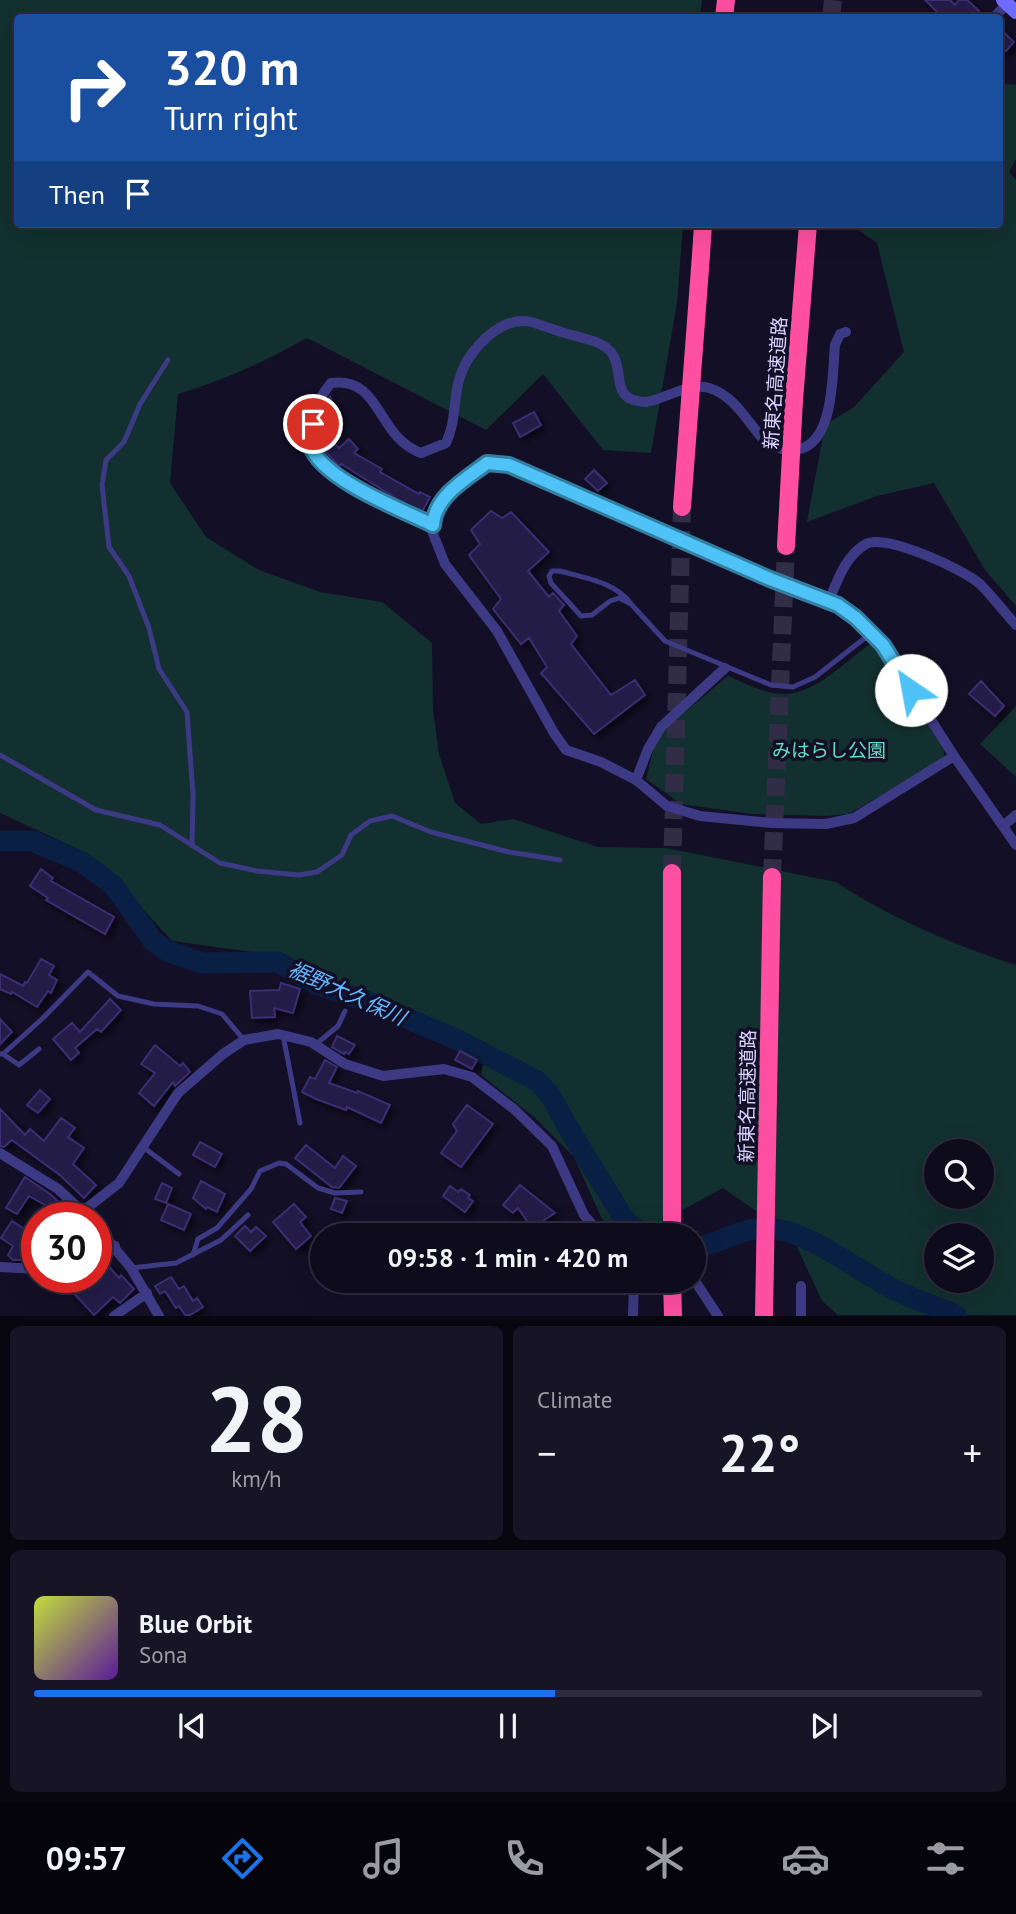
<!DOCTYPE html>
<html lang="en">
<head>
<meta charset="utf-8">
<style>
  :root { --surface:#0e0b1c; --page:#171425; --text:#f1f3f6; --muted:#9b9ba3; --line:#2e2b3b; --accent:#1a73e8 }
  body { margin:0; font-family:"PT Sans","Noto Sans JP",sans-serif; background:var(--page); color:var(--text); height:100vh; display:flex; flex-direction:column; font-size:26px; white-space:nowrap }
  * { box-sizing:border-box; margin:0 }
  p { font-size:23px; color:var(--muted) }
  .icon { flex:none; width:38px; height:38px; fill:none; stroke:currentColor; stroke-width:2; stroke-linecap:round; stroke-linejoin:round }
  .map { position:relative; height:1316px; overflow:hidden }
  .drawer { display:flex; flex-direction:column; gap:10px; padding:10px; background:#08060f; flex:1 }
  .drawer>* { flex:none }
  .banner { position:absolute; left:14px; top:14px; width:989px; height:214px; border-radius:7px; box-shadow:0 7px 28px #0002,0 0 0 2px var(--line); background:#1a4fa0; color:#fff; overflow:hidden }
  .tools { position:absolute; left:924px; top:1139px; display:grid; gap:14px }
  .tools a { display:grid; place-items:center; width:70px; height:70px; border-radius:50%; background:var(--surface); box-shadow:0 7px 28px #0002,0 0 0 2px var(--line); font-size:35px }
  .speed { position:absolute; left:21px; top:1202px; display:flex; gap:14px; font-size:35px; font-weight:700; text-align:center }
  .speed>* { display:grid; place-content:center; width:91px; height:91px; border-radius:50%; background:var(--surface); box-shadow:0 7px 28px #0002,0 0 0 2px var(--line); line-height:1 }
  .speed .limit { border:10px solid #d22; background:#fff; color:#111 }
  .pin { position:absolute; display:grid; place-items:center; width:60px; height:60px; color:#fff; margin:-30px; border:4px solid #fff; border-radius:50%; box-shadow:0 2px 7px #0007 }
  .me { position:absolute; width:77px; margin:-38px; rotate:327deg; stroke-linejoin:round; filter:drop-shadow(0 0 5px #0008) }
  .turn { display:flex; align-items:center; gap:24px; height:147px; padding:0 35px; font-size:32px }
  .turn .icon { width:91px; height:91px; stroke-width:2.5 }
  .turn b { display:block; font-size:49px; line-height:60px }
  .then { display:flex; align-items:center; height:66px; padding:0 35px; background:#0003; gap:14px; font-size:26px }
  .big { font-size:52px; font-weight:800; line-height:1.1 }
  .drawer .card { flex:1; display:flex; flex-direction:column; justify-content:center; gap:10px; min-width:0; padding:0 24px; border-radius:10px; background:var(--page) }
  .drawer .dial { align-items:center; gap:0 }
  .dial b { font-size:91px; line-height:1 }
  .song { display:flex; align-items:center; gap:21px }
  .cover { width:84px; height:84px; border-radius:10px; background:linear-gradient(135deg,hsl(70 70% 55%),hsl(270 70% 35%)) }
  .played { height:7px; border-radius:4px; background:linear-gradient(90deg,var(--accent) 55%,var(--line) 55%) }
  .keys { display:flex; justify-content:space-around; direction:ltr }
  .heat { display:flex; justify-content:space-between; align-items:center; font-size:38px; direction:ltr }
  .drawer .tiles { flex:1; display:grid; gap:10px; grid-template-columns:1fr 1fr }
  .card:last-child { grid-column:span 2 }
  .trip { position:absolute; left:310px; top:1223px; width:396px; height:70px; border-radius:35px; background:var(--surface); box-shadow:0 7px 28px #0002,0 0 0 2px var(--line); font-weight:800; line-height:70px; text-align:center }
  .dock { display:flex; height:112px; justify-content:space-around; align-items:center; background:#06040b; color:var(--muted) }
  .dock .icon { width:49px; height:49px }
  .dock .current { color:var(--accent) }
  .dock b { font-size:32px; color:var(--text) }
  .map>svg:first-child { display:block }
  .green { fill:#12302f; fill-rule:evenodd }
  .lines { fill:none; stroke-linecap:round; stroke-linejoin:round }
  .river { stroke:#0a1f44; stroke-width:21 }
  .building { fill:#241b47; stroke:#3b2d73; stroke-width:2; filter:url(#shadow) }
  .highway-tunnel { stroke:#312d47; stroke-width:18; stroke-dasharray:18 9; stroke-linecap:butt }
  .lane { stroke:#3d3a85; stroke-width:5 }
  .street { stroke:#3d3a85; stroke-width:10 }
  .secondary { stroke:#6f6bff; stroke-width:14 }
  .highway { stroke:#ff4fa3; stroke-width:18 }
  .highway-bridge { stroke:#ff4fa3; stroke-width:18 }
  .route-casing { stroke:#337fa1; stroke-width:18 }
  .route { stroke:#4fc3f7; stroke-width:12 }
  .labels { text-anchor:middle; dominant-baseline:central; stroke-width:7; stroke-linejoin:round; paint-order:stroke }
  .street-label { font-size:19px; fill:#d9d4ff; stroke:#130f26 }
  .park-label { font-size:19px; fill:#5fe0c0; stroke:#130f26 }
  .water-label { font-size:21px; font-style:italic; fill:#62b6ff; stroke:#130f26 }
</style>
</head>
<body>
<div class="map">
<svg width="1016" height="1316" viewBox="0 0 1016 1316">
  <defs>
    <filter id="shadow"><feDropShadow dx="4" dy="4" stdDeviation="3.5" flood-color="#0009"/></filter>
  </defs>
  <rect width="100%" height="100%" fill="#130f26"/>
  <path class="green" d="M0,0H702L700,18H18V224H683L677,303L651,453L603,450L543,374L486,430L307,338C264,362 225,380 178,394L170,483L206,537L259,570L320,592L382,602L432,643L433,710L439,754L455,803L481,824L513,819L598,847L666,848L836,882C890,918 954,945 1016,965V1315H838L822,1301L792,1236L723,1188L655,1225L654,1235H622L602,1219L574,1157L535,1118L481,1075L485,1050L389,1001L275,955L172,941L108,871L69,845L0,813ZM936,1152H982V1197H936ZM936,1236H982V1281H936Z
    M999,83L1016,85V159L1009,172L1016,180V606L985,570L934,483L877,496L807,522L825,425L854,407L904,352L877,243L850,224H999Z
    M870,644L881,648L945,749L943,759L849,814L825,816L751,814L681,804L646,779L655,743L666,728L728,676C745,683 766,695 785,694C816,693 846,661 870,644Z
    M1016,706V777L980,744Z"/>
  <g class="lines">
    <path class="river" d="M0,841H32L82,862L114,886L153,941L167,951L202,963L278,962L316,984L366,1001L460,1041L537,1081L549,1093L569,1129L621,1214L629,1224L645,1236
      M693,1249C717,1244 741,1228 766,1228C808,1229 858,1272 897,1291C916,1301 938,1306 957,1316"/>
  </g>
  <path class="building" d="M925,0H950L955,5L959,0H967L979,11L974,18H943Z
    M999,28L1014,42L1006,51L999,47Z
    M330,397L341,423L332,426L325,408Z
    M534,412L541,425L520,437L513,423Z
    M349,439L358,449L354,453L382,469L380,472L419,494L420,492L430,497L422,512L402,502L341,464L339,466L326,452L335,444L339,448Z
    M594,470L607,483L598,491L585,479Z
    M491,511L502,518L511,512L549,552L528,571L549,597L553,593L564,605L559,611L577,636L571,644L611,695L635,680L645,695L594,734L541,673L547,667L529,638L521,644L493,609L501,599L469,555L480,544L471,530Z
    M981,681L1004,706L995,716L969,694Z
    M41,869L53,878L51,881L114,917L105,934L46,900L48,898L30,886Z
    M41,959L54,966L49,975L57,980L51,993L48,991L37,1007L12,992L11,994L0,989V974L23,986L25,982L27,983Z
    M281,983L300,989L293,1013L274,1008L275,1017L252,1018L250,991L279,990Z
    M110,999L121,1010L101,1032L97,1029L75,1048L79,1053L71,1060L53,1039L72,1023L80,1032Z
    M0,1019L12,1032L0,1044Z
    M337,1036L355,1045L349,1054L345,1052L344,1054L332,1047Z
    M155,1045L180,1066L183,1063L190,1072L175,1086L173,1082L154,1106L139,1093L155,1073L141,1064Z
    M460,1051L477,1060L472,1069L455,1060Z
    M325,1060L337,1067L329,1083L357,1093L358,1091L390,1105L381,1123L347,1107L346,1110L316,1099L302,1092L310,1077L315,1079Z
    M40,1090L50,1099L38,1113L27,1105Z
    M467,1105L493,1124L461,1167L441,1153L457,1131L453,1124Z
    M0,1109L25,1135L30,1129L44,1141L61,1118L75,1128L68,1137L84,1148L73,1164L96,1185L84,1198L61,1176L12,1140L4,1147L0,1146Z
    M200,1142L222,1154L215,1167L193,1155Z
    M306,1145L335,1168L343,1156L356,1166L339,1188L332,1187L295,1158Z
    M25,1177L50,1194L77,1218H55L49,1213L52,1209L29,1196L17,1214L6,1208Z
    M201,1181L225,1194L217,1212L207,1207L206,1209L193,1198Z
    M162,1183L172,1188L166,1203L155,1199Z
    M520,1185L555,1213L532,1228L518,1208L513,1213L503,1205Z
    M450,1186L458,1192L461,1189L470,1195L468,1198L473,1201L465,1212L443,1196Z
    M335,1198L347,1201L342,1213L331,1209Z
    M168,1204L191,1214L184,1230L161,1220Z
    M294,1204L306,1217L300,1222L311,1236L296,1249L273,1222Z
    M12,1221L37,1237V1260L26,1254L22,1260H13L8,1255L13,1246L1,1238Z
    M245,1226L251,1232L256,1227L266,1236L250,1251L235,1236Z
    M105,1262L119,1278L121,1275L134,1289L120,1303L113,1297L94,1315L69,1288L78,1279L82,1283L89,1278H96V1270Z
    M171,1277L179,1289L184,1286L193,1301L197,1298L203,1307L190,1315H185L179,1306L176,1308L165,1291L160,1294L155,1286Z"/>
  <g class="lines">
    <path class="highway-tunnel" d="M831,18L833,0
      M672,873L682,507
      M772,877L786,546"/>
    <path class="lane" d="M168,360L140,404L124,442L106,460L102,485L109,547L129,576L149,628L159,669L187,712L193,795L192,846
      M631,604C616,582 584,578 560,571H552L549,576L551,583L581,616L592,615L610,601L619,598L631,604L665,641L771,685L793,687L815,677L870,634
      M0,755L96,810L160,825L220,863L257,871L299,875L317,872L342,855L351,835L370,821L392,816L431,832L509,852L560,860
      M283,1035L300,1123
      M315,1045L338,1026L345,1011
      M0,1054H3L43,1018L88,972L118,996L154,1004L198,1006L222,1014L244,1040
      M3,1054L19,1065L39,1049
      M143,1147L179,1174
      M193,1255L198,1239L217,1228L251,1189L260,1171L279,1163L286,1164L318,1188L335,1193L361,1192
      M131,1268L176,1263L221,1240L248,1215"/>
    <path class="street" d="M993,18L1007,4
      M433,525C405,511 314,476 311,443C310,435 313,424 315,416C318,402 322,394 331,383C382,376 376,437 421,453L446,443C459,416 450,391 467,361C480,340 505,316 531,322C545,326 559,332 572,335C586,339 601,341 611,352C626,371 608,401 646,402C665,399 689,382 709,388C735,396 746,420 763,439C770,447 782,450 792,450C835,450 832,375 835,345L840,334L846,332
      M829,601C837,581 846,555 866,544C885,533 965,570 980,584C993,597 1004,612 1016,625
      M954,756L854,818L826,824L772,823L700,816L667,806L636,780L601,762L566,750L554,733L497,631L445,564L432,531L433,518L440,501L487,463L509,465L770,579L838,605L856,618L883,645L954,756L1016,845
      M636,780L648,749L661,727L725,668
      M1003,826L1016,815
      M0,1153L58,1189L89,1218
      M83,1211L119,1183L178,1093L223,1054L244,1040L278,1034L311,1042L345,1064L383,1076L444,1069L472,1077L514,1109L552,1146L584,1215L602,1236
      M96,1226L131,1268L159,1316
      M96,1259L115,1246
      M0,1267L37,1269
      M693,1278L718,1316
      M114,1316L147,1293
      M633,1316L634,1281
      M801,1316V1286"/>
    <path class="secondary" d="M1003,0L1016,12"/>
    <path class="highway" d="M724,18L726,0
      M701,255L703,224
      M794,400L808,224
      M672,1236V873
      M672,1281L673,1316
      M764,1316L772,877"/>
    <path class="highway-bridge" d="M682,507L701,255
      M786,546L794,400"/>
  </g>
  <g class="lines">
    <defs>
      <path id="route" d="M313,424C312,430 309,440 311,446C321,479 402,510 433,525C435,496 466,479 487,463L509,465L770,579L838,605L856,618L883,645L911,690"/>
    </defs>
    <use href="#route" class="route-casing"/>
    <use href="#route" class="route"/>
  </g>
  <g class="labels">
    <g class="street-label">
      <text transform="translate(775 383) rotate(-86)">新東名高速道路</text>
      <text transform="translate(747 1096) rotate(-89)">新東名高速道路</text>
    </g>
    <g class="park-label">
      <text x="829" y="750">みはらし公園</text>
    </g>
    <g class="water-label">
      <text transform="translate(347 993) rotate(24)">裾野大久保川</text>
    </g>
  </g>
</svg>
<div class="tools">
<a><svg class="icon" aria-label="search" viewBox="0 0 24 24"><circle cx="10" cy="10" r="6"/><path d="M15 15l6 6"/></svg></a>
<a><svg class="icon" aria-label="layers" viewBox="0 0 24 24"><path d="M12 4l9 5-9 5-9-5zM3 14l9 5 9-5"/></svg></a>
</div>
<div class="speed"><div class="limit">30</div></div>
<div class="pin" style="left:313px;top:424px;background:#d93025"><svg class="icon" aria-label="arrive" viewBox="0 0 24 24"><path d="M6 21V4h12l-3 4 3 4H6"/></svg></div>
<svg class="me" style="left:911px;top:690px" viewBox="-20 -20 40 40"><circle r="19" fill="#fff"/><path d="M0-13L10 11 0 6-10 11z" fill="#4fc3f7"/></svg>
<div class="trip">09:58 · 1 min · 420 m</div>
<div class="banner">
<div class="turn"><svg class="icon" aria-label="right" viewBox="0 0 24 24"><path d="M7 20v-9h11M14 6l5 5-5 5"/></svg><div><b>320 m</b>Turn right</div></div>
<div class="then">Then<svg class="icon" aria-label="arrive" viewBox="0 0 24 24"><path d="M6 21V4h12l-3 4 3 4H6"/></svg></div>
</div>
</div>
<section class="drawer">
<div class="tiles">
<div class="card dial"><b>28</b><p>km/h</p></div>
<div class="card"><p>Climate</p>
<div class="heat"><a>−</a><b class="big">22°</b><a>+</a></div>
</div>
<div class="card">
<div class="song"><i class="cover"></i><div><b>Blue Orbit</b><p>Sona</p></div></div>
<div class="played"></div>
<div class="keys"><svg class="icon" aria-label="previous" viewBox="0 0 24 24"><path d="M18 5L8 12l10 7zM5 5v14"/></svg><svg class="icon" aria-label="pause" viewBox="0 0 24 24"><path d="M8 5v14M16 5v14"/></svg><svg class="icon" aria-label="next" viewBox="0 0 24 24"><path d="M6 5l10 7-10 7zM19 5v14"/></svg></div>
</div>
</div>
</section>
<nav class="dock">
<b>09:57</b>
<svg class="icon current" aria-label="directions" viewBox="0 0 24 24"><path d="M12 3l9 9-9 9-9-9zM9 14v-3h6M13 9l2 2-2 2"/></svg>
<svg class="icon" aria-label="music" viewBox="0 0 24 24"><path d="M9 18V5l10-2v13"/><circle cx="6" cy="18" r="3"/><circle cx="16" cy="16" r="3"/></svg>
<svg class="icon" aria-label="phone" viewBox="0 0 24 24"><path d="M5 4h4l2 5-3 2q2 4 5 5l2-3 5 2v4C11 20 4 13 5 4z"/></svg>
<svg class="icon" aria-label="climate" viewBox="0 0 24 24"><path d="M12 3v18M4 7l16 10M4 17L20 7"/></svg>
<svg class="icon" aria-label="car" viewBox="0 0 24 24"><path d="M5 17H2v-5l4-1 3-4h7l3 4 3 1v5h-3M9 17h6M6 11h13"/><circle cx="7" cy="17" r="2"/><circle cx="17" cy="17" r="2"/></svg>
<svg class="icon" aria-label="filters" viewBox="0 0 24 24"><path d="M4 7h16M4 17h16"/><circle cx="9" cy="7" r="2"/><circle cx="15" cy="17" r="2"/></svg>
</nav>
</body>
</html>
